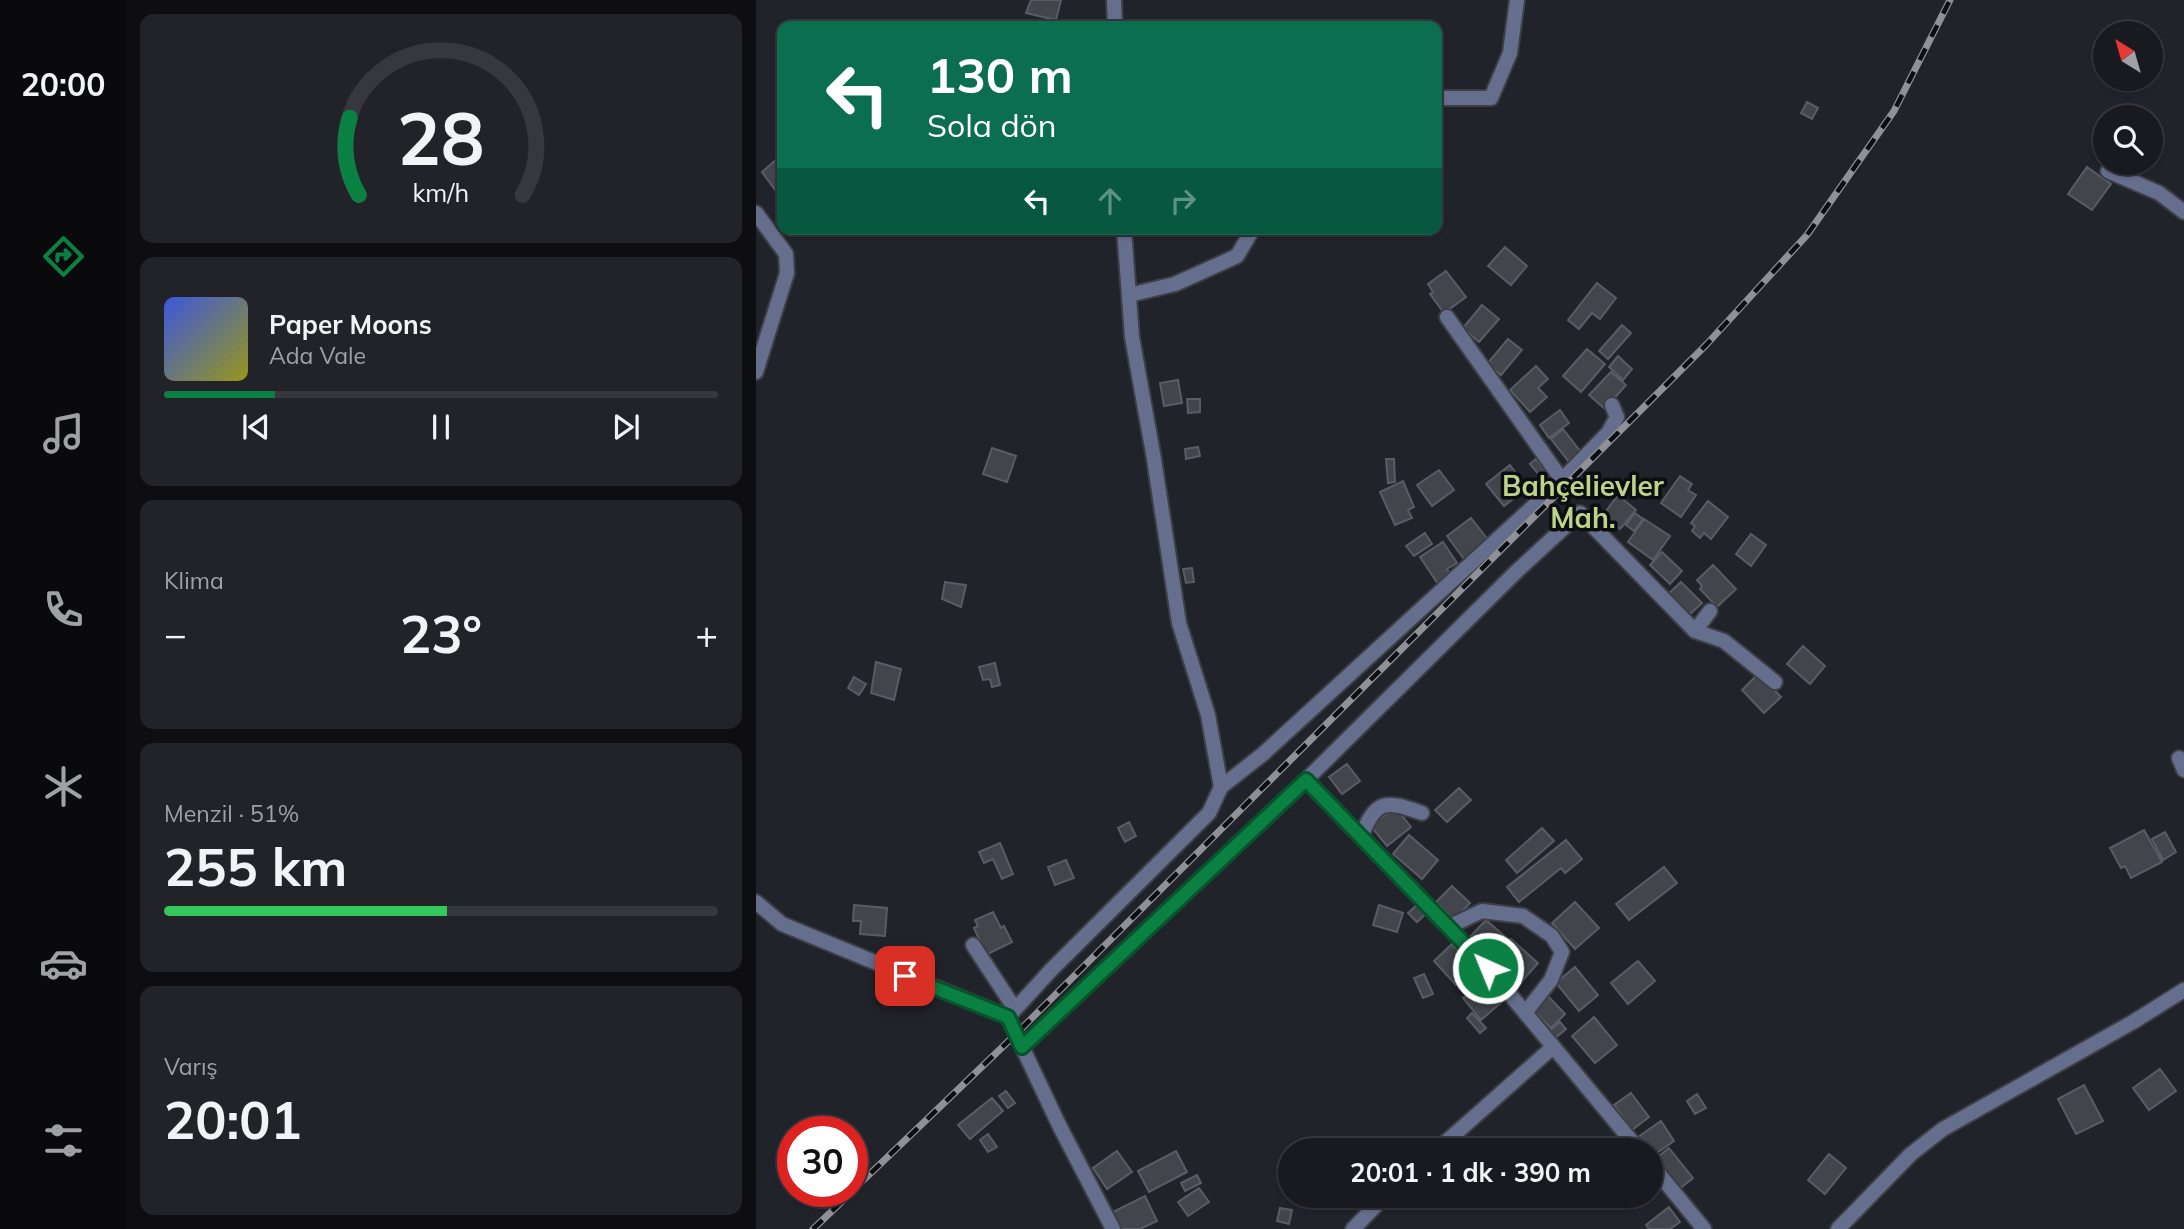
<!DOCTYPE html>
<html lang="tr">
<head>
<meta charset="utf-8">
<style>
  :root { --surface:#191a20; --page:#222329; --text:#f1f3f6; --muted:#9fa1a5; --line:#37383e; --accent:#0b8043 }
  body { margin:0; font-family:Mulish,sans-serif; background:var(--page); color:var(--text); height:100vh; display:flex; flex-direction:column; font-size:26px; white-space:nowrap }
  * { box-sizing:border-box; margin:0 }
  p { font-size:23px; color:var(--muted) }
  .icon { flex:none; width:38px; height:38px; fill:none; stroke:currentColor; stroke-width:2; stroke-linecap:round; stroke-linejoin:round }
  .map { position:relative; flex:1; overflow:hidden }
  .sheet { display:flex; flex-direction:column; gap:14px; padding:14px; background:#0e0e12; width:630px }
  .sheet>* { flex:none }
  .guide { position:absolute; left:21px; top:21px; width:665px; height:214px; border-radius:14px; box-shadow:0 2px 5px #0004,0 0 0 2px var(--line); background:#0b6e4f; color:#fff; overflow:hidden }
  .needle { width:46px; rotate:323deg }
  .controls { position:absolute; left:1337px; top:21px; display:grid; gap:14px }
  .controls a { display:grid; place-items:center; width:70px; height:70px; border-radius:50%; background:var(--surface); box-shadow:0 2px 5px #0004,0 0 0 2px var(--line); font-size:35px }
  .speed { position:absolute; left:21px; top:1116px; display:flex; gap:14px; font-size:35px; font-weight:700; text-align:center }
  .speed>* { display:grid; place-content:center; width:91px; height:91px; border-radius:50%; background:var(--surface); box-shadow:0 2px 5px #0004,0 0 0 2px var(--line); line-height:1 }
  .speed .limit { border:10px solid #d22; background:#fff; color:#111 }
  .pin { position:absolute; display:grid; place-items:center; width:60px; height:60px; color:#fff; margin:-30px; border-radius:14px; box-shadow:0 4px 10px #0006 }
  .me { position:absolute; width:77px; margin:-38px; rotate:316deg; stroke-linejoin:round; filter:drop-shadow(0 0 5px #0008) }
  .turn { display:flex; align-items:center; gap:24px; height:147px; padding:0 35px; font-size:32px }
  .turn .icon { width:91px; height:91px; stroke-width:2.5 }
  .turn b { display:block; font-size:49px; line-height:60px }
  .lanes { display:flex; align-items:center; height:66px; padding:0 35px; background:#0003; justify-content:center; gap:35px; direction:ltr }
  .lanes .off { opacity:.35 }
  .big { font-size:52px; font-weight:700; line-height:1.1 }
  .sheet .card { flex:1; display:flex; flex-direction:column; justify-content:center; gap:10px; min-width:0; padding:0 24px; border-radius:14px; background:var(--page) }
  .sheet .dial { align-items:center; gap:0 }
  .dial svg { height:182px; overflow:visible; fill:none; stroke:var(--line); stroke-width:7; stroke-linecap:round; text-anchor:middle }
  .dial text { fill:var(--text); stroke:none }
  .song { display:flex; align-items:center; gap:21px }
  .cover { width:84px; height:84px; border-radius:10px; background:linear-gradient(135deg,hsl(230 70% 55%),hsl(60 70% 35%)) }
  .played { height:7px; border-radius:4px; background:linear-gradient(90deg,var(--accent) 20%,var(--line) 20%) }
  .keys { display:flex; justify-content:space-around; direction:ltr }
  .heat { display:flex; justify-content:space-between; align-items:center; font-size:38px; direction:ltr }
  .charge { height:10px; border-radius:5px; background:linear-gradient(90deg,#34c759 51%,var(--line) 0) }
  .trip { position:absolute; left:522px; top:1138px; width:385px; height:70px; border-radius:35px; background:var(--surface); box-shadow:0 2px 5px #0004,0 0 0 2px var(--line); font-weight:700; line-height:70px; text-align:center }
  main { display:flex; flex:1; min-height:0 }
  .tabs { display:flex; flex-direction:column; width:126px; justify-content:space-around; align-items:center; background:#0a0a0d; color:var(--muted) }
  .tabs .icon { width:49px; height:49px }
  .tabs .on { color:var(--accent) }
  .tabs b { font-size:32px; color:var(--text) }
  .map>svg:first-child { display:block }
  .building { fill:#42454c; stroke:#595c64; stroke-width:2 }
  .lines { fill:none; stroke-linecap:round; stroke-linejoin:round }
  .minor-casing { stroke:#3d3f46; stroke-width:18 }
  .minor { stroke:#656e8d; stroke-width:14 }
  .rail-casing { stroke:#8f9197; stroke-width:7 }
  .rail { stroke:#0c0d10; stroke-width:4.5; stroke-dasharray:13; stroke-linecap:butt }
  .route-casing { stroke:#07532c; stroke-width:18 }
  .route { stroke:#0b8043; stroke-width:12 }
  .labels { text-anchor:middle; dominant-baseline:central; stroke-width:7; stroke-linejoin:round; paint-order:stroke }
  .district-label { font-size:28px; font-weight:bold; fill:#bcd389; stroke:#0c0d10 }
</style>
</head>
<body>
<main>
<nav class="tabs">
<b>20:00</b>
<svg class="icon on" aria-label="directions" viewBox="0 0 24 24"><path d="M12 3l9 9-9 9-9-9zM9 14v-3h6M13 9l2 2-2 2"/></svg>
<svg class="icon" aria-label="music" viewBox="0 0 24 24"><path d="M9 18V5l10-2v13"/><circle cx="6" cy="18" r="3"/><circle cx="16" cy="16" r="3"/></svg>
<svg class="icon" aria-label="phone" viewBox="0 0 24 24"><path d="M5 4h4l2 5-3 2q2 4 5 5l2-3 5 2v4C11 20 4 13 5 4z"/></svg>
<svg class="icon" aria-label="climate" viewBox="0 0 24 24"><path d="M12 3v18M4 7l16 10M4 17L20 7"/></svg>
<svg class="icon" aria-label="car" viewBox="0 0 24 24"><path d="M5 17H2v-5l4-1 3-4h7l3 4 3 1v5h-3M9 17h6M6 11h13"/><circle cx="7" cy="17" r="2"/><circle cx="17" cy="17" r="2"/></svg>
<svg class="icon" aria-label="filters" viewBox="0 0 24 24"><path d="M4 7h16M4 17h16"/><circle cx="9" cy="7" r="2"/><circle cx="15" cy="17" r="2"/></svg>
</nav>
<section class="sheet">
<div class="card dial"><svg viewBox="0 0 100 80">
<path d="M14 69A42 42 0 1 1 86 69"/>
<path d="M14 69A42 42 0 0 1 10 35" stroke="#0b8043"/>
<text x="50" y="56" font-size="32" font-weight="700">28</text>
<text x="50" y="72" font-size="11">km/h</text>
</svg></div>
<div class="card">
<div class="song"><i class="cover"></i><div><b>Paper Moons</b><p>Ada Vale</p></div></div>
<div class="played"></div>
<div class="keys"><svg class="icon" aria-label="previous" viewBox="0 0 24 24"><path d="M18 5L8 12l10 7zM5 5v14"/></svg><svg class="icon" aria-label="pause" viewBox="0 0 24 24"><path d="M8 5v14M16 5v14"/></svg><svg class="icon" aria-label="next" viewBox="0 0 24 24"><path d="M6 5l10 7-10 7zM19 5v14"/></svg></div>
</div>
<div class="card"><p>Klima</p>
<div class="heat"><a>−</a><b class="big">23°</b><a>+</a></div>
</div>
<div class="card"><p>Menzil · 51%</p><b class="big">255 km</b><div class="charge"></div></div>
<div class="card"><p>Varış</p><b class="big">20:01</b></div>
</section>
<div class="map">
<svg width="1428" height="1229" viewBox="0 0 1428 1229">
  <rect width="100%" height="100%" fill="#21232a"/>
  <path class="building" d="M275,0H305L300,20L270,13Z
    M1051,102L1062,108L1056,119L1045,113Z
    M21,159L26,165V185L20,191L6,172Z
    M1331,167L1355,184L1336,210L1312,194Z
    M749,247L771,266L755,285L732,266Z
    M690,271L710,297L688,313L674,294L677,292L672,284Z
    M841,283L860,298L844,319L836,313L823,329L812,320Z
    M726,305L743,319L723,342L707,328Z
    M866,325L875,333L852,359L843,351Z
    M752,339L766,350L745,375L731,364Z
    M831,349L849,364L825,392L807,376Z
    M862,356L876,369L867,380L853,367Z
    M780,366L792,379L782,388L791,397L774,412L754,390Z
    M855,372L870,385L849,409L833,395Z
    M422,380L426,403L408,406L404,383Z
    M431,399H444V412L432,413Z
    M804,410L813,423L793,438L784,425Z
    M807,429L825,452L813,462L795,439Z
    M442,447L444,456L430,459L429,449Z
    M236,448L260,456L251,482L227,474Z
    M630,459H638L639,482L632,483Z
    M780,459L798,481L792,486L774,464Z
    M754,465L771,488L748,506L730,484Z
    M683,470L698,490L676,506L661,485Z
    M924,476L936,484L932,490L940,495L925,517L905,503Z
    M647,481L658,507L652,510L656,518L639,525L624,492Z
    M862,495L880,510L864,529L847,515Z
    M952,501L972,517L955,539L948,533L944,538L936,531L939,526L935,523Z
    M879,513L887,519L878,531L870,525Z
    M715,518L733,541L708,559L691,536Z
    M888,519L914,536L897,560L872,542Z
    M669,533L676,544L658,556L650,546Z
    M995,534L1010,545L995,566L980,554Z
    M687,542L701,563L691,569L695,575L682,584L664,557Z
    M906,552L926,571L914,584L894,565Z
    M957,565L980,589L961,607L944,589L946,586L941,580Z
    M436,568L438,582L430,583L427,569Z
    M189,582L210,585L205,607L186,599Z
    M925,582L946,603L932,616L911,595Z
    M1047,646L1069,666L1054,684L1031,664Z
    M120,662L145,669L138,700L115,693Z
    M239,663L244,685L236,687L234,679L227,680L223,667Z
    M1003,673L1025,697L1008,713L986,690Z
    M98,677L110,684L103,695L92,688Z
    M591,764L604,781L586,794L573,777Z
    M703,788L715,800L691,822L679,810Z
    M640,808L655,827L631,846L614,825Z
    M373,822L380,836L369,842L362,828Z
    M786,828L798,841L761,873L750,860Z
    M1388,830L1406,862L1375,878L1369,866L1365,868L1354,848Z
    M1409,832L1420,852L1407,860L1396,839Z
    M653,835L682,860L666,879L637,854Z
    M810,840L826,859L809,873L805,868L763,902L751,887Z
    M244,843L257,874L246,879L237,859L228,863L223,852Z
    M310,860L318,878L299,885L292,867Z
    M908,867L921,883L873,920L860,904Z
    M696,886L714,903L698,920L680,902Z
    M819,902L843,928L819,949L796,923Z
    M662,904L671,913L661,922L652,913Z
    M98,905L131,908L129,936L104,934L105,921H97Z
    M623,905L647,913L641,932L617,925Z
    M237,912L245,928L248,926L256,942L230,955L218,928L222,926L219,920Z
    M730,920L752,939L734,960L711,940Z
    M755,939L782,963L761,987L734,963Z
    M696,944L718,968L700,985L678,961Z
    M882,961L899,981L872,1004L855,983Z
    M819,967L842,995L823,1011L800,983Z
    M668,974L677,994L667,998L658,978Z
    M730,979L748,1000L725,1020L707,998Z
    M790,994L809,1014L795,1028L775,1008Z
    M716,1013L730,1028L724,1033L711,1018Z
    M838,1017L861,1045L839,1063L816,1036Z
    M804,1022L810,1029L799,1038L793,1031Z
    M1404,1069L1420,1091L1393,1110L1377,1088Z
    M1328,1085L1347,1121L1320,1134L1302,1099Z
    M250,1091L259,1103L252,1108L243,1096Z
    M875,1093L893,1117L876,1130L858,1105Z
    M941,1094L950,1108L939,1114L931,1101Z
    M236,1098L247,1111L214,1139L202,1125Z
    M905,1121L918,1141L895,1157L894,1150H890L882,1137Z
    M232,1134L241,1147L232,1152L224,1140Z
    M913,1148L937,1178L922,1190L898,1160Z
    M361,1151L376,1172L351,1189L337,1168Z
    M420,1151L431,1172L393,1192L382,1171Z
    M1073,1154L1090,1168L1069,1194L1052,1180Z
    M441,1175L445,1183L429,1191L425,1183Z
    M443,1188L453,1202L432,1216L422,1202Z
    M389,1196L401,1221L384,1229H362L355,1213Z
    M913,1207L924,1222L914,1229H893L890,1225Z
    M524,1208L536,1210L533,1224L521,1221Z"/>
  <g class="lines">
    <defs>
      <path id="minor" d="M358,0L359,26
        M681,98H735L754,53L761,0
        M1352,171L1403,193L1428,212
        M0,213L30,254L31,273L0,372
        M373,295L419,284L481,256L497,229
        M691,317L806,480
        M939,631L954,611
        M1423,758L1428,770
        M465,787L507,754L806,480L852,433L861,417L856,405
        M605,837C620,799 629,800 666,813
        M0,902L26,924L252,1017
        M692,927L726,911L767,916L796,936L806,952L795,980L769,1013
        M217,945L259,1009
        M266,1047L550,780
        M681,1150L797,1047
        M883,1150L732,968L550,780L761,571L824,513L939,631L968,641L1019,682
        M894,1163L948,1229
        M357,1229L304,1127L252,1017L295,970L453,813L465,787L452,715L423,623L398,459L376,337L368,229
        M597,1229L630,1195
        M1082,1229L1155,1154L1187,1129L1377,1022L1428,990"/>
    </defs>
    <use href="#minor" class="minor-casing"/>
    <use href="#minor" class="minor"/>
    <defs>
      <path id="rail" d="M96,1191L260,1034L950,345L1051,235L1138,111L1194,0
        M57,1229L96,1192"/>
    </defs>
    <use href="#rail" class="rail-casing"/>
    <use href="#rail" class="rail"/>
  </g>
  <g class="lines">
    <defs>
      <path id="route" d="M149,976L252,1017L266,1047L550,780L732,968"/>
    </defs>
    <use href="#route" class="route-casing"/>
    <use href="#route" class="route"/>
  </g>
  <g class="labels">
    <g class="district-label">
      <text x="827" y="485">Bahçelievler<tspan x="827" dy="32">Mah.</tspan></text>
    </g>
  </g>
</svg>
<div class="controls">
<a><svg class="needle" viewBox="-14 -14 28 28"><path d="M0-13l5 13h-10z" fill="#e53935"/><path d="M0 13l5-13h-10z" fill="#9fa1a5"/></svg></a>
<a><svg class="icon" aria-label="search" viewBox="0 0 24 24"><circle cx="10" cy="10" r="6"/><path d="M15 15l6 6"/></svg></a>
</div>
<div class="speed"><div class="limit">30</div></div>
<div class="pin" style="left:149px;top:976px;background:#d93025"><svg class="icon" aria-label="arrive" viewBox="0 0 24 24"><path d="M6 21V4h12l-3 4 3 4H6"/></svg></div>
<svg class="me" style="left:732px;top:968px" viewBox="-20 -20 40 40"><circle r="17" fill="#0b8043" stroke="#fff" stroke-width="3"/><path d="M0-11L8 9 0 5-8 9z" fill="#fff"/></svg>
<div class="trip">20:01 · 1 dk · 390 m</div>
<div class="guide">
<div class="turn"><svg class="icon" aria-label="left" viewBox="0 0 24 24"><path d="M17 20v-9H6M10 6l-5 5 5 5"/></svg><div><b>130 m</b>Sola dön</div></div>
<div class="lanes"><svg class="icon" aria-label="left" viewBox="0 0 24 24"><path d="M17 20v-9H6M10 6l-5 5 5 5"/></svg><svg class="icon off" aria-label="ahead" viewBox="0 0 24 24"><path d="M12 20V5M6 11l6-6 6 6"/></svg><svg class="icon off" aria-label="right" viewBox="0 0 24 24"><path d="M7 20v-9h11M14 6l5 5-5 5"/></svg></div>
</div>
</div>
</main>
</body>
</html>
